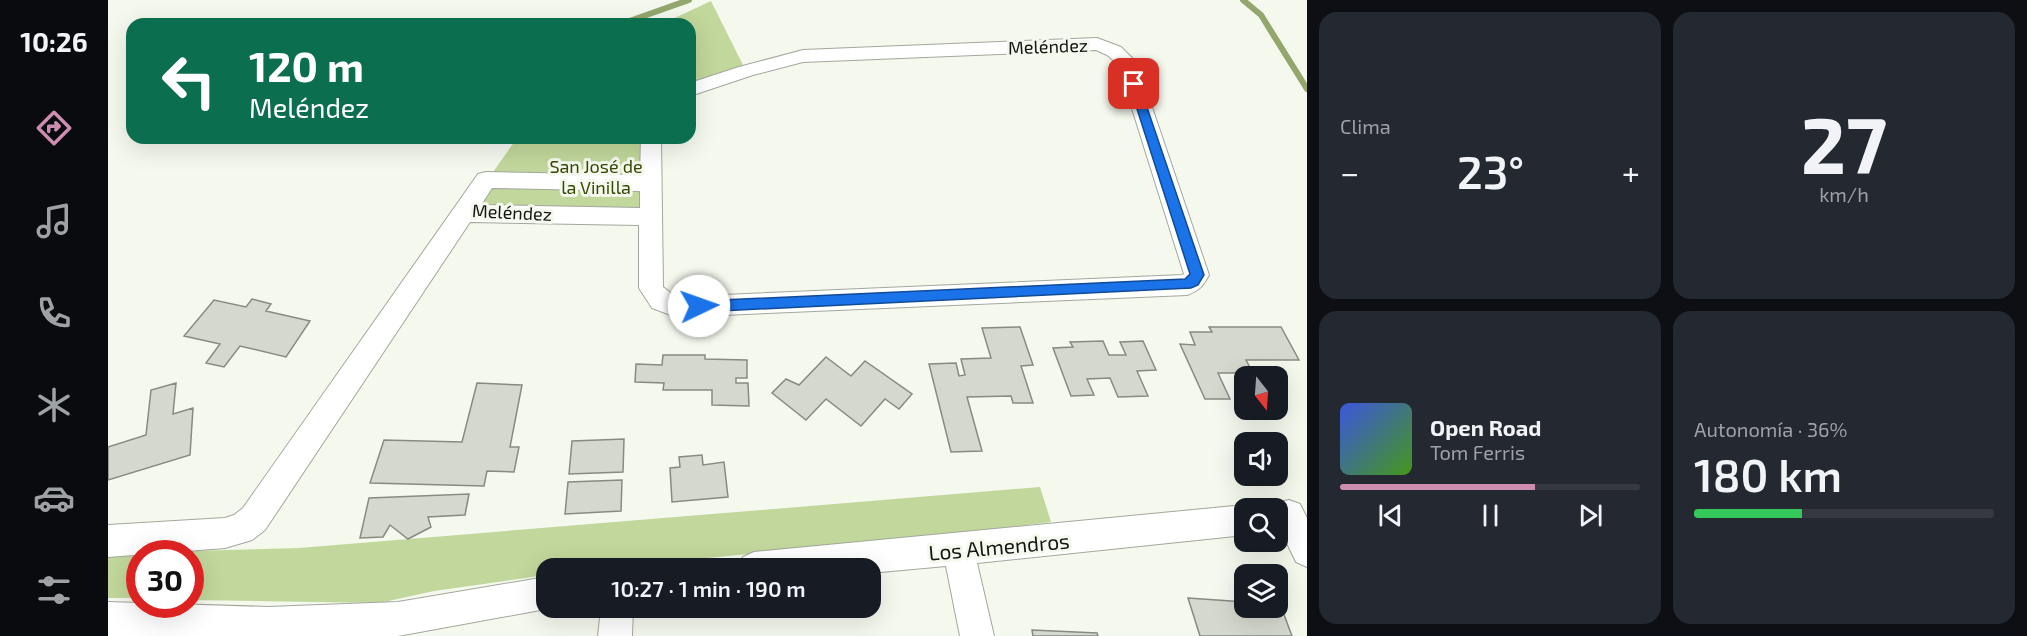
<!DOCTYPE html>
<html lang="es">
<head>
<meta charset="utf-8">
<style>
  :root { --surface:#171b24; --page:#242831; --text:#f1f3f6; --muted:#9ea1a6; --line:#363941; --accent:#cc8db1 }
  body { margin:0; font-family:"Exo 2",sans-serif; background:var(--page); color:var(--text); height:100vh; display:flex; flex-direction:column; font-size:22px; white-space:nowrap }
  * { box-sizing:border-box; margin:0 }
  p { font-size:20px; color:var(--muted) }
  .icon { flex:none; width:33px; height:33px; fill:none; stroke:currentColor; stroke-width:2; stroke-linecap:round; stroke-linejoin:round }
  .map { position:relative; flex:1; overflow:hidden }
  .side { display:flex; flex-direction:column; gap:12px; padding:12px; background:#0d0f14; width:720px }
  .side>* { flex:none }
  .guide { position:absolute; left:18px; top:18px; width:570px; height:126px; border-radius:18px; box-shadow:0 6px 24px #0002; background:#0b6e4f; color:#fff; overflow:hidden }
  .needle { width:39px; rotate:163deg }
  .buttons { position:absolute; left:1126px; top:366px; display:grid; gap:12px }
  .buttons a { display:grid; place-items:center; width:54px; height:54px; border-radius:12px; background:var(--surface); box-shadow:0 6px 24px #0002; font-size:30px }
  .speed { position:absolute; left:18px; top:540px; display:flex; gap:12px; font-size:30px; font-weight:700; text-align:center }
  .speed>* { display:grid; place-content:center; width:78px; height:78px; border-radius:50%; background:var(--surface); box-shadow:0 6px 24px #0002; line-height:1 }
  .speed .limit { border:9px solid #d22; background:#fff; color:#111 }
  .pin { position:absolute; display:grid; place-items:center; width:51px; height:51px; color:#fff; margin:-26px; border-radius:12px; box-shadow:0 3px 9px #0006 }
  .me { position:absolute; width:66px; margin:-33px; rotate:87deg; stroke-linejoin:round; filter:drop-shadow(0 0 4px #0008) }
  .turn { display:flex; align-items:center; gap:21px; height:126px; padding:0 24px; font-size:27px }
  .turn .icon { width:78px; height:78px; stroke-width:2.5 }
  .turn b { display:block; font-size:42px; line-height:51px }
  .big { font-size:45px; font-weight:600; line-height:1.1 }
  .side .card { flex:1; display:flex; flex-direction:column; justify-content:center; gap:9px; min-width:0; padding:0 21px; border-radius:18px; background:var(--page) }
  .side .dial { align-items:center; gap:0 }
  .dial b { font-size:78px; line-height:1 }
  .song { display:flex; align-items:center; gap:18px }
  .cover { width:72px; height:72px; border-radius:9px; background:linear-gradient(135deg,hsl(230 70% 55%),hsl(100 70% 35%)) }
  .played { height:6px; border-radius:3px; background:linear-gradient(90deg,var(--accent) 65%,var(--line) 65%) }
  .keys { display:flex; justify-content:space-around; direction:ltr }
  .heat { display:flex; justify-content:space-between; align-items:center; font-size:33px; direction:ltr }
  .charge { height:9px; border-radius:4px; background:linear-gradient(90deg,#34c759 36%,var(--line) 0) }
  .side .tiles { flex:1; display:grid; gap:12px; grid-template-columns:repeat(2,1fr) }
  .trip { position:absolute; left:428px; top:558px; width:345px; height:60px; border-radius:18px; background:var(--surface); box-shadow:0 6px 24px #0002; font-weight:600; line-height:60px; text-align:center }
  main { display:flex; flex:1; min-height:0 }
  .dock { display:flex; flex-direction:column; width:108px; justify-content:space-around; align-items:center; background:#090b0e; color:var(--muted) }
  .dock .icon { width:42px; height:42px }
  .dock .selected { color:var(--accent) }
  .dock b { font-size:27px; color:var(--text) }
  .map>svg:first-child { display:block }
  .green { fill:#c1d79b }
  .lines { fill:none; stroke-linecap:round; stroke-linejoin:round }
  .stream { stroke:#93a76d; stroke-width:6 }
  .building { fill:#d4d8ce; stroke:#878b81; stroke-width:1.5 }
  .street-casing { stroke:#a3a79d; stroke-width:2 }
  .street { fill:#fff; fill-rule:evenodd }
  .route { fill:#1a73e8; stroke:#114b97; stroke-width:1.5 }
  .labels { text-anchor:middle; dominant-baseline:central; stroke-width:6; stroke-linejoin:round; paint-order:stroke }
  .street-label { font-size:18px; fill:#151613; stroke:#f4f8ed }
  .park-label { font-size:18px; fill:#374905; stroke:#f4f8ed }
  .near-street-label { font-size:21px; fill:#151613; stroke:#f4f8ed }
</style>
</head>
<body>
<main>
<nav class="dock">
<b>10:26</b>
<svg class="icon selected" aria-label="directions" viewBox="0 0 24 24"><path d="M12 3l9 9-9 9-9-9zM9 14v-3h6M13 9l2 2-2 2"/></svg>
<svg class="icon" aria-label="music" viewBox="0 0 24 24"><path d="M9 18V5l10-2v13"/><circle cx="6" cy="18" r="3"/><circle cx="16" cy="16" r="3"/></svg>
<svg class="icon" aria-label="phone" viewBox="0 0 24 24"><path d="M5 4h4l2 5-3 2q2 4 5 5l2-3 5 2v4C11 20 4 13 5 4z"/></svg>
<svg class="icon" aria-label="climate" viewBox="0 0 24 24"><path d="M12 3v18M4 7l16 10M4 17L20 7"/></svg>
<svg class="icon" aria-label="car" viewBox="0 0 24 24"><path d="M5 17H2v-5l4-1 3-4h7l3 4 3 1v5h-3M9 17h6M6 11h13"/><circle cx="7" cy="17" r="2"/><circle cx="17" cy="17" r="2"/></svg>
<svg class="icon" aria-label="filters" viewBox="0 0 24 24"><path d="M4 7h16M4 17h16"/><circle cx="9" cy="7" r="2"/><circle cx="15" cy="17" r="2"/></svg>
</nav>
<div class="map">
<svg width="1199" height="636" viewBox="0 0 1199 636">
  <rect width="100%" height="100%" fill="#f4f8ed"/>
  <path class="green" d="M603,1L638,71L582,90V24H554Z
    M409,138H543V217L356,213Z
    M932,487L943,522L834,535L497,568H438V575L326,591L271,603L83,600L82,554H32L31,598H0V553L191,548Z"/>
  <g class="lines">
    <path class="stream" d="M1135,0L1153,15L1199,89
      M513,24L581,0"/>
  </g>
  <path class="building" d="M144,299L163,304L158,311L202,321L178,357L132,346L116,367L98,363L112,344L76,336L106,300L138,307Z
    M912,327L925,365L913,366L925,403H905L903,396L859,397L874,451L843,452L821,364L848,363L851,376L857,375L853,359L883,358L874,328Z
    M1101,327H1173L1191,360H1138L1145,373H1110L1122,399H1097L1072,344L1087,345L1082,332H1104Z
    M995,341L1001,355H1018L1012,342L1035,341L1048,370L1029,371L1040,396L1010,397L1002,378L979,379L986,395L963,396L945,348L965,347L962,342Z
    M555,355H597V359L639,360V378H628V383H640L641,406L604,405V390H555L556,383L527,382L528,364L554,365Z
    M718,357L743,376L757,361L804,394L791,409L777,399L753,426L718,399L698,420L664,393L678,379L691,385Z
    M68,383L65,414L85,408L82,455L0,480V447L38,435L43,390Z
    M369,383L414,385L402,447H411L406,472L379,471L376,486L262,483L276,440L354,442Z
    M516,439L515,472L461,474L464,441Z
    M594,455L595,465L616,462L620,497L564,502L562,468L572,467L571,457Z
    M514,480L513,511L457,514L460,482Z
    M361,494L357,515L320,517L323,527L300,539L282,525L275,537L252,538L261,498Z
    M1080,598L1137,602V608H1170V604H1172L1184,636H1092Z
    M924,630L989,633L990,636H925Z"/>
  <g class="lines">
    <defs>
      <path id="street" d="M989,38L1013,47L1029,63L1101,275C1095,286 1091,291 1079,295L568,317L544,308L531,288V225L362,222L157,530L144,540L117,548L0,557V525L117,518L126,515L135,508L370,174L378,172L532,175L533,138H553L555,287L568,297L1074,275L1076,274L1010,64L999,55L988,50L695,62L645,75L582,96V83L631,67L695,50ZM384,188L532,191V208L373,205Z
        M1181,500L1192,504L1199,518V567L1188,562L1173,531H1170V508H1158L1159,505Z
        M1137,505L1146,508H1137V535L869,563L886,636H852L838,566L762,573V568H630L635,557L646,552Z
        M438,577V608H442L438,609L290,636H0V602L160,607L290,602Z
        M493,608H525L524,636H490Z"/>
    </defs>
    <use href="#street" class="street-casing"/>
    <use href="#street" class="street"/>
  </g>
  <path class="route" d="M1026,81L1031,84L1096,275L1090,285L1083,288L591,312L587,310L585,306L591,301L1077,279L1082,274L1021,84Z"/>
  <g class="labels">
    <g class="street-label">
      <text transform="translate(940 46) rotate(-2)">Meléndez</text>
      <text transform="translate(404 212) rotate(3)">Meléndez</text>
    </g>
    <g class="park-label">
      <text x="488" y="166">San José de<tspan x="488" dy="21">la Vinilla</tspan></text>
    </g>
    <g class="near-street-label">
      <text transform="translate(891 546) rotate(-5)">Los Almendros</text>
    </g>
  </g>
</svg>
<div class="buttons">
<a><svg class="needle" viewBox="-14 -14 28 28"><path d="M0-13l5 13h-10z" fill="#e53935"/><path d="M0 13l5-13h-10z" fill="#9ea1a6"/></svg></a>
<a><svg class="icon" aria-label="sound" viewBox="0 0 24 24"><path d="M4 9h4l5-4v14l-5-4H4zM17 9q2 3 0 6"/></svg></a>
<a><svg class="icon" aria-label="search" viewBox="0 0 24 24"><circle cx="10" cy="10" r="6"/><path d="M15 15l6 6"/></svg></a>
<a><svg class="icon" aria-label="layers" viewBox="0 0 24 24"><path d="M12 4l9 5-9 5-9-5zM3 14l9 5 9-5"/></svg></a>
</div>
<div class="speed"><div class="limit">30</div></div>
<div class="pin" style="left:1026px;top:84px;background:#d93025"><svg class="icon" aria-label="arrive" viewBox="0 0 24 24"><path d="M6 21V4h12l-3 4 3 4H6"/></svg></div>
<svg class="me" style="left:591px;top:306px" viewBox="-20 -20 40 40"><circle r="19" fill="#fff"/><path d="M0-13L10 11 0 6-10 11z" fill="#1a73e8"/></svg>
<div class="trip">10:27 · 1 min · 190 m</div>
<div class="guide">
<div class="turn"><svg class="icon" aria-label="left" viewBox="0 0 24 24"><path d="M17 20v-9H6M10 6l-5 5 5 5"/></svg><div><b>120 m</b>Meléndez</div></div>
</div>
</div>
<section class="side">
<div class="tiles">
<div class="card"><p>Clima</p>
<div class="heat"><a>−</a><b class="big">23°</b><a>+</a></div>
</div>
<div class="card dial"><b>27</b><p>km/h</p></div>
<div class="card">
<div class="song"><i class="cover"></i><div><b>Open Road</b><p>Tom Ferris</p></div></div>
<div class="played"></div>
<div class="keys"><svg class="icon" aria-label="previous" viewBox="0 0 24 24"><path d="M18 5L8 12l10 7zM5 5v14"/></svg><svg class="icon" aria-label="pause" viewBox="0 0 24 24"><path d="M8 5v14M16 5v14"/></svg><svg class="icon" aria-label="next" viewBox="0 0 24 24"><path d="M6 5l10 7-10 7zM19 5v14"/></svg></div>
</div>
<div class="card"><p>Autonomía · 36%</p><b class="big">180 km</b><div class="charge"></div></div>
</div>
</section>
</main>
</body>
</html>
